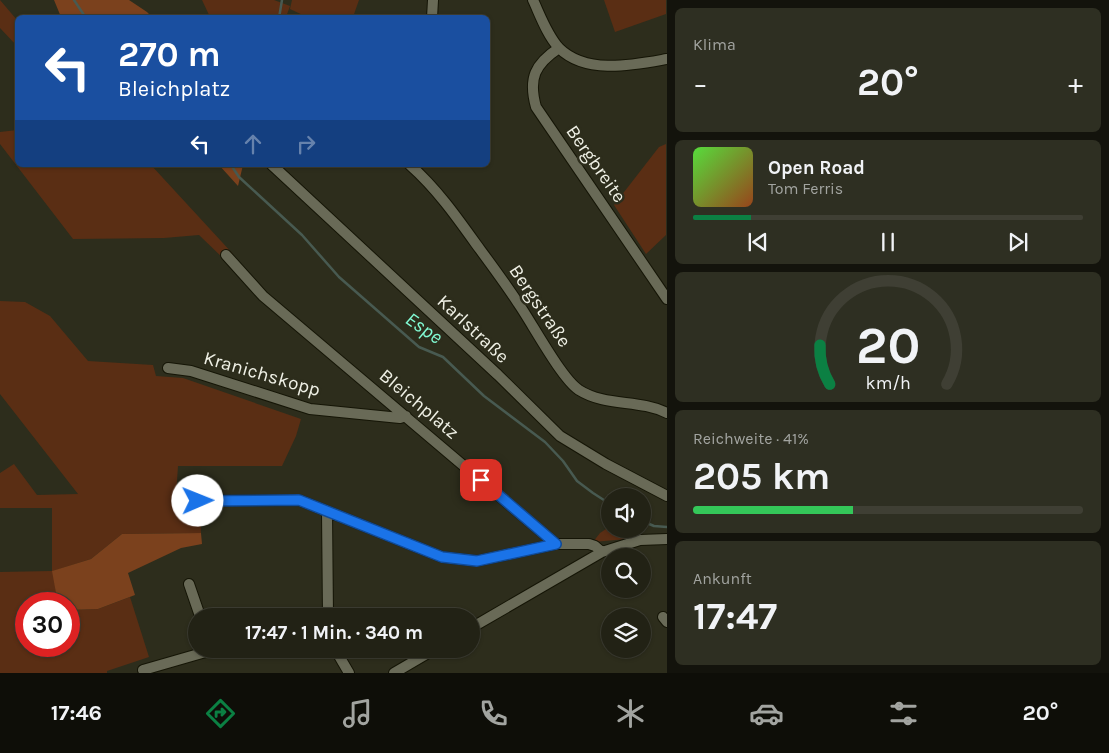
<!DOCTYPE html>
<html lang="de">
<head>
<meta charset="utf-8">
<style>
  :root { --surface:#222215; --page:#2e2f22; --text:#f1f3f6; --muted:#a2a4a0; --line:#3f3f34; --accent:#0b8043 }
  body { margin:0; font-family:Karla,sans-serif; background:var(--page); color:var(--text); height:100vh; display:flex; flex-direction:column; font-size:19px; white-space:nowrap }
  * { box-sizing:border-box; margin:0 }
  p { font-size:16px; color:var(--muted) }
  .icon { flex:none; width:28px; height:28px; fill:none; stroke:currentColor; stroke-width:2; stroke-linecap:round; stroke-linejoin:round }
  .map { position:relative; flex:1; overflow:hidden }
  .panel { display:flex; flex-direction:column; gap:8px; padding:8px; background:#13130c; width:442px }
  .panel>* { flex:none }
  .banner { position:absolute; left:15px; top:15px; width:475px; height:152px; border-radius:8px; box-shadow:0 1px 4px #0004,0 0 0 1px var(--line); background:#1a4fa0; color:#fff; overflow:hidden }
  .tools { position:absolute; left:601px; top:488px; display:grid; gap:10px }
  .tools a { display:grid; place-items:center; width:50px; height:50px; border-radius:50%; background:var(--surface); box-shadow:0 1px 4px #0004,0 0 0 1px var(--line); font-size:25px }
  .speed { position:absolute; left:15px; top:592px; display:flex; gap:10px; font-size:25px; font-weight:700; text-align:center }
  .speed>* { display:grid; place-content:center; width:65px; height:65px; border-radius:50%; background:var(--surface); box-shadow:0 1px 4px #0004,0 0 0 1px var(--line); line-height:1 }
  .speed .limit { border:8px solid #d22; background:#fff; color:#111 }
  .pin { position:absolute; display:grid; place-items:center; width:42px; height:42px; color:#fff; margin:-21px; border-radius:10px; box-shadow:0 2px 8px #0006 }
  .me { position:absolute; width:55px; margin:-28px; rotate:89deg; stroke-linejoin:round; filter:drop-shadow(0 0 4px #0008) }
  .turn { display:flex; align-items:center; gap:18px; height:105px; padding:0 20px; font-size:22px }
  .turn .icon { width:65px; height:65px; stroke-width:2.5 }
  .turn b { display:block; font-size:35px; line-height:42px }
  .lanes { display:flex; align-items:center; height:48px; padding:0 20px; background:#0003; justify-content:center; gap:25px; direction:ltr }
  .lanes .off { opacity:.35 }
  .big { font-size:38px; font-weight:700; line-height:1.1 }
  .panel .tile { flex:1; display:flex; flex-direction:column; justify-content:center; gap:8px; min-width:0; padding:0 18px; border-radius:8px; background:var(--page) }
  .panel .dial { align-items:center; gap:0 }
  .dial svg { height:130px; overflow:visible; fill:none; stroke:var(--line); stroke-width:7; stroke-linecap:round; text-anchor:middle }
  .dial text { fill:var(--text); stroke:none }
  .song { display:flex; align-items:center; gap:15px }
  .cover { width:60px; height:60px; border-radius:8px; background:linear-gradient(135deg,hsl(110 70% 55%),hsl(20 70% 35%)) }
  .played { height:5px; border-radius:2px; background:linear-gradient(90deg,var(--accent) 15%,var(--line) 15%) }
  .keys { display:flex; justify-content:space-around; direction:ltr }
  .heat { display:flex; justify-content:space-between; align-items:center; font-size:28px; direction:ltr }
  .charge { height:8px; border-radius:4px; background:linear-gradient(90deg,#34c759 41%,var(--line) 0) }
  .trip { position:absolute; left:188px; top:608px; width:292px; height:50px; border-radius:25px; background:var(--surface); box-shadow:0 1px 4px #0004,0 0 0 1px var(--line); font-weight:700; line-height:50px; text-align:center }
  .tabs { display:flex; height:80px; justify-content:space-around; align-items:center; background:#0e0e08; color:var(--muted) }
  .tabs .icon { width:35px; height:35px }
  .tabs .selected { color:var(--accent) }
  .tabs b { font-size:22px; color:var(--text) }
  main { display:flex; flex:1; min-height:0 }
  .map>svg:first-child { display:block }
  .green { fill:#5a2e14 }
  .forest { fill:#7b411d }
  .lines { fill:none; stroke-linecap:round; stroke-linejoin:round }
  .stream { stroke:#485a51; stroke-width:2.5 }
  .minor-casing { stroke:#151506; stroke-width:12 }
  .minor { stroke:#696a57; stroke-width:10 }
  .route-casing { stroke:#114b97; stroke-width:12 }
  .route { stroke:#1a73e8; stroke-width:9 }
  .labels { text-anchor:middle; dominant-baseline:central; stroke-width:5; stroke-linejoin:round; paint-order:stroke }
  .street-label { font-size:19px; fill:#eff0e5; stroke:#2d2d1c }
  .water-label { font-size:20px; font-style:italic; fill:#82fcd5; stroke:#2d2d1c }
</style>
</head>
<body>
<main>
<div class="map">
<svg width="667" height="673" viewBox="0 0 667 673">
  <rect width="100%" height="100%" fill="#2d2d1c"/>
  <path class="green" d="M0,0L17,20V46L0,28Z
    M202,0H274L290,6L286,17H210Z
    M292,0H359L353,17H307L290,9Z
    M604,0H666V14L615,32Z
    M17,130L18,165H151L233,254L225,260L199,235L164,238L73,239L0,144V132Z
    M666,144V235L646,254L614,205L659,147Z
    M0,301L25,302L50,316L88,361L153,365L156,376L183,378L301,419L296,436L282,466H178L176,496L178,508L200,510L201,533L122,534L91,559L53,571L58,604H26V646H69V610L98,609L130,597L149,657L107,671V673H0V572L52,571V508H0V473L14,464L37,495L78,494L0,394Z
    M606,529L627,539L593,542L600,533Z"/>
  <path class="forest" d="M54,0H129L147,12L152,17H61Z
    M219,165H243L238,186Z
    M201,533L202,544L181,548L128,573L135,595L98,609L69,610V604H58L52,571L91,559L122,534Z"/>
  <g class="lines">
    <path class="stream" d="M74,0L86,18
      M279,18L282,0
      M231,165L239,177L302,235L339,277L419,347L443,357L484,396L545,442L563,461L577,481L593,493L610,504
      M642,521L654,526L667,527"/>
    <defs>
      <path id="minor" d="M533,0C540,15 547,35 559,48C586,75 633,65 667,59
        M432,18L433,0
        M559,48C535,64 528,78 536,107L667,299
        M272,165L498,375L560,436L606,464L667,496
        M410,165C436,188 456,216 476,244C490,263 505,283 518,303C532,323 561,378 579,390C606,407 639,399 667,413
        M226,255L263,296L556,544
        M168,368L191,371L310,409L400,418L406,416
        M198,501L299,500L442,557L477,561L556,544H589L595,546L602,552
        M327,512L328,616
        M189,584L200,616
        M663,617L667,622
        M471,628L602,552L640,540L667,539
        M335,649L349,673
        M143,670L216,649
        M394,673L435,649"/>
    </defs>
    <use href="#minor" class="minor-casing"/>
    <use href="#minor" class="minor"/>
  </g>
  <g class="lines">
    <defs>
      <path id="route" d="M198,501L299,500L442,557L477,561L556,544L481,480"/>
    </defs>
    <use href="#route" class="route-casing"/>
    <use href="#route" class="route"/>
  </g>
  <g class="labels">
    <g class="street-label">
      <text transform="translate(596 164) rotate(55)">Bergbreite</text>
      <text transform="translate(540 306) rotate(56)">Bergstraße</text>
      <text transform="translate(473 329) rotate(43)">Karlstraße</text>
      <text transform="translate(262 374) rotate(16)">Kranichskopp</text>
      <text transform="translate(419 404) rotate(40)">Bleichplatz</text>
    </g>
    <g class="water-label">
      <text transform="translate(424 328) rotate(35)">Espe</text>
    </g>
  </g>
</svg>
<div class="tools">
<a><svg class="icon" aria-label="sound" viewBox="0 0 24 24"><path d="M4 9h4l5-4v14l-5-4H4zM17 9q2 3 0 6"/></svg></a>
<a><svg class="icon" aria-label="search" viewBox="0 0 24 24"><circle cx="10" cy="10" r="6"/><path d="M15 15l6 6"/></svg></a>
<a><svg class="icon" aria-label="layers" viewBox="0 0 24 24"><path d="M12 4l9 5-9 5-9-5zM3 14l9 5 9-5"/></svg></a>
</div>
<div class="speed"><div class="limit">30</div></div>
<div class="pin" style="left:481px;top:480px;background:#d93025"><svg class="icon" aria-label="arrive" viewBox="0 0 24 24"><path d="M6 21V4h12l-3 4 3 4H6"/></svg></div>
<svg class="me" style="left:198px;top:501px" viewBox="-20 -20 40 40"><circle r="19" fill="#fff"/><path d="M0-13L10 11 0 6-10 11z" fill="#1a73e8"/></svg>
<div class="trip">17:47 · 1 Min. · 340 m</div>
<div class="banner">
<div class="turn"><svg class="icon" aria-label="left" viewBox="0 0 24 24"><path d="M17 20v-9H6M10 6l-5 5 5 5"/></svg><div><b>270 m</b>Bleichplatz</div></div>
<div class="lanes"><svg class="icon" aria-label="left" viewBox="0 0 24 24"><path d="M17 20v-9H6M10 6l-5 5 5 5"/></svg><svg class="icon off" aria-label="ahead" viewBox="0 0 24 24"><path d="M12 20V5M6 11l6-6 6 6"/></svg><svg class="icon off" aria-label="right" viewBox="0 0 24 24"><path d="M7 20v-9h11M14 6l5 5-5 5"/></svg></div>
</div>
</div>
<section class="panel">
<div class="tile"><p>Klima</p>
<div class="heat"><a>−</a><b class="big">20°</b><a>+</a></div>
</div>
<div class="tile">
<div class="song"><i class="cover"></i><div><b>Open Road</b><p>Tom Ferris</p></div></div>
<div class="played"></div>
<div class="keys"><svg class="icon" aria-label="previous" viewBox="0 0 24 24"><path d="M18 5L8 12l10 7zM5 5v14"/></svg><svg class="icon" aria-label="pause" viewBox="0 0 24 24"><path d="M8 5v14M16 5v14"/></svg><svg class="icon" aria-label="next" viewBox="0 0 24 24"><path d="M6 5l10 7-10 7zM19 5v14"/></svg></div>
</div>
<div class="tile dial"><svg viewBox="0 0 100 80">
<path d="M14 69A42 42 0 1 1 86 69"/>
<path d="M14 69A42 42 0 0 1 8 45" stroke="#0b8043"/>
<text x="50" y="56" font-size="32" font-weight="700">20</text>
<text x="50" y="72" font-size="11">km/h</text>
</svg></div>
<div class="tile"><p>Reichweite · 41%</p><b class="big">205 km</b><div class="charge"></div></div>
<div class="tile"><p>Ankunft</p><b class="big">17:47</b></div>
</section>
</main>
<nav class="tabs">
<b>17:46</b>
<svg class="icon selected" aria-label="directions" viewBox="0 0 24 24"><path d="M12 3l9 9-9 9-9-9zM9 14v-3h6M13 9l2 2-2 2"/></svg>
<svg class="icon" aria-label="music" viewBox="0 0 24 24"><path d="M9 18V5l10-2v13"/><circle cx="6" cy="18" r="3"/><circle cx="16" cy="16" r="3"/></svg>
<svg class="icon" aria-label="phone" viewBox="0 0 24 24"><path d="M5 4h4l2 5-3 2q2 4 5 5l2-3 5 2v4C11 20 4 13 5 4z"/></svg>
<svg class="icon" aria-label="climate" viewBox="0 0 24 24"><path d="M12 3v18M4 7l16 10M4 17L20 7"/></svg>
<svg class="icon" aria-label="car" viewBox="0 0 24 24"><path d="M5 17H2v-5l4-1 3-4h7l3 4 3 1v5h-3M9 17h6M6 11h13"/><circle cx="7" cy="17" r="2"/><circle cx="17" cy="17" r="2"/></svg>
<svg class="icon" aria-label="filters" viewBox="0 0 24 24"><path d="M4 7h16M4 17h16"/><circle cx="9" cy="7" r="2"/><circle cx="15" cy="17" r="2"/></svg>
<b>20°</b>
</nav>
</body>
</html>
